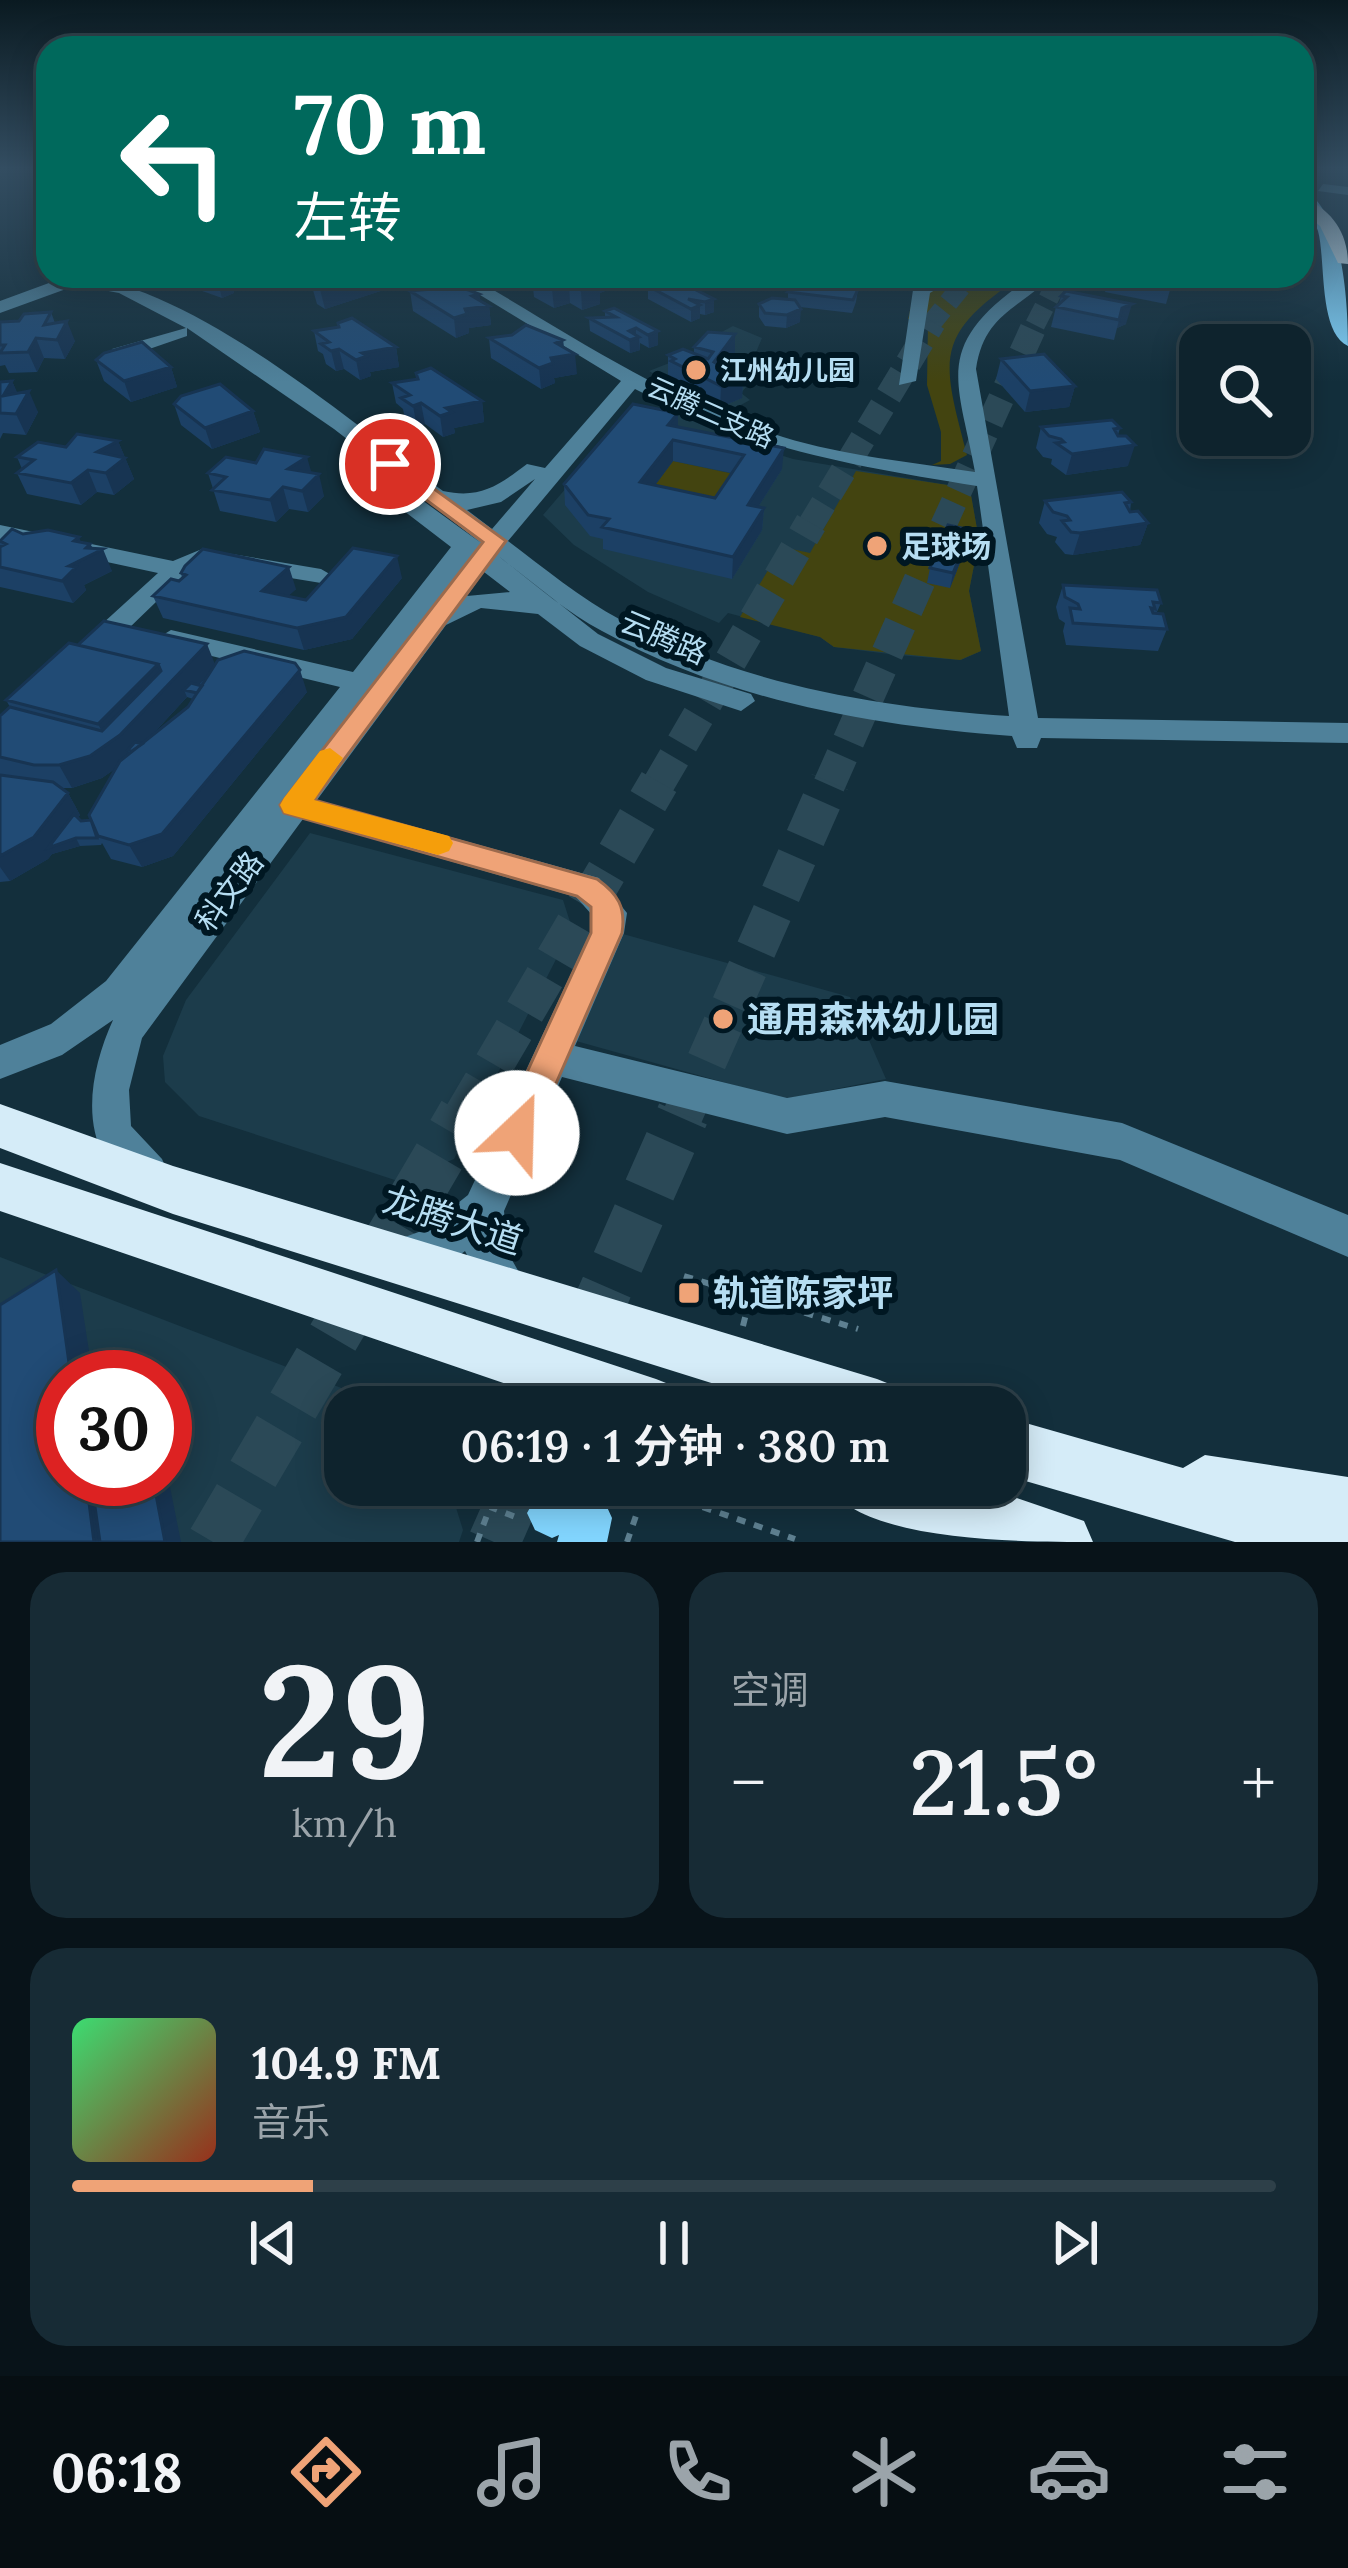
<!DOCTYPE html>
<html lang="zh">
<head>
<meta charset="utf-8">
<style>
  :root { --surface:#0e232d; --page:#172b35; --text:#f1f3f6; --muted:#9ba4aa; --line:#2e4049; --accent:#efa377 }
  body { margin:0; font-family:Lora,"Noto Sans SC",serif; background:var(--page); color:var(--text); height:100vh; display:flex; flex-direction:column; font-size:45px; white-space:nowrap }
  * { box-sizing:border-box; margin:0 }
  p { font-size:39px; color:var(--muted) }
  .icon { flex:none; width:66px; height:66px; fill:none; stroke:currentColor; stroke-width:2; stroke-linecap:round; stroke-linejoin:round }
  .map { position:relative; height:1542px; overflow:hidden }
  .side { display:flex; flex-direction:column; gap:30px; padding:30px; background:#081319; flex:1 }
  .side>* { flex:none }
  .hud { position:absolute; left:36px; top:36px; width:1278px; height:252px; border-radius:36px; box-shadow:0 6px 30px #0003,0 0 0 3px var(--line); background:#00695c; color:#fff; overflow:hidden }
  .tools { position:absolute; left:1179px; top:324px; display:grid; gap:24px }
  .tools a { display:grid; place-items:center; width:132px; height:132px; border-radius:24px; background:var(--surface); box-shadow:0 6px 30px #0003,0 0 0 3px var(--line); font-size:60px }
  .speed { position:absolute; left:36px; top:1350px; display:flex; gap:24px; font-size:60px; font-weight:700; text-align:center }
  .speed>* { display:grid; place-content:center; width:156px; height:156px; border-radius:50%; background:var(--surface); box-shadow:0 6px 30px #0003,0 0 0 3px var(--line); line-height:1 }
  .speed .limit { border:18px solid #d22; background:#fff; color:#111 }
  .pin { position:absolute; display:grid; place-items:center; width:102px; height:102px; color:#fff; margin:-51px; border:6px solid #fff; border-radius:50%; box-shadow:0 3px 12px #0007 }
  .me { position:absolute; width:132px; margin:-66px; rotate:24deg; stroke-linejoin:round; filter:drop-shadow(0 0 9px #0008) }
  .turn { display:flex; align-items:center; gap:42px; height:252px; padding:0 60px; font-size:54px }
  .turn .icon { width:156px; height:156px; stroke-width:2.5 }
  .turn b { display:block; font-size:84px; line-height:102px }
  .big { font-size:90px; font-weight:600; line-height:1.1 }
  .side .widget { flex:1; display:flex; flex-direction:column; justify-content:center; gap:18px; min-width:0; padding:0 42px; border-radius:36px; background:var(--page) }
  .side .dial { align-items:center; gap:0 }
  .dial b { font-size:156px; line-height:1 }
  .song { display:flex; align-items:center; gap:36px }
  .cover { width:144px; height:144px; border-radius:18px; background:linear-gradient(135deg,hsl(140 70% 55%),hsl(10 70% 35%)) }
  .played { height:12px; border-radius:6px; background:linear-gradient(90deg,var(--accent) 20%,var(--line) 20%) }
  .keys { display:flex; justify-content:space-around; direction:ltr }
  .heat { display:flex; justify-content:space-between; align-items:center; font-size:66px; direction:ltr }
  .side .tiles { flex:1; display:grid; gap:30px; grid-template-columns:1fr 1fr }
  .widget:last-child { grid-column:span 2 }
  .trip { position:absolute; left:324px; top:1386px; width:702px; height:120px; border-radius:36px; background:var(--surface); box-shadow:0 6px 30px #0003,0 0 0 3px var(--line); font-weight:600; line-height:120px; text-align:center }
  .tab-bar { display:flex; height:192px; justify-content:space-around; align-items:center; background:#060e12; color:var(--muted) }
  .tab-bar .icon { width:84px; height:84px }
  .tab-bar .current { color:var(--accent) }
  .tab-bar b { font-size:54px; color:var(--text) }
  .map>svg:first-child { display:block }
  .built { fill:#1c3c4b; fill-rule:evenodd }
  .green { fill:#434410 }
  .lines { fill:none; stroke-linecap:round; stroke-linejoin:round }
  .highway-tunnel-far4 { stroke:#2b4957; stroke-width:20; stroke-dasharray:20 9; stroke-linecap:butt }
  .highway-tunnel-far3 { stroke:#2b4957; stroke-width:26; stroke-dasharray:26 12; stroke-linecap:butt }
  .highway-tunnel-far2 { stroke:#2b4957; stroke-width:32; stroke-dasharray:32 16; stroke-linecap:butt }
  .highway-tunnel-far1 { stroke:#2b4957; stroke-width:40; stroke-dasharray:40 21; stroke-linecap:butt }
  .highway-tunnel { stroke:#2b4957; stroke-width:52; stroke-dasharray:52 27; stroke-linecap:butt }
  .path { stroke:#5e8091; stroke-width:6; stroke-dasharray:9 9; stroke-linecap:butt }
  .minor { fill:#4f819a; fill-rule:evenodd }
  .major { fill:#82d5fe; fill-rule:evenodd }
  .highway { fill:#d5ecf8; fill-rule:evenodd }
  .wall { fill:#1c4065; fill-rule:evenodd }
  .shaded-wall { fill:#173452 }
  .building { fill:#214b75; stroke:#173452; stroke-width:3; fill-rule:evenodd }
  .route { fill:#efa377; stroke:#9b6a4d; stroke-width:3 }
  .slow { fill:#f59e0b }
  .poi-dot { fill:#efa377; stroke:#001722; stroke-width:4.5 }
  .labels { text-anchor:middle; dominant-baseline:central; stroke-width:12; stroke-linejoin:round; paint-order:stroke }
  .far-poi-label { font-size:27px; font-weight:bold; fill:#b5ddf2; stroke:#001722; text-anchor:start }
  .far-street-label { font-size:27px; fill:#b5ddf2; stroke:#001722 }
  .poi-label { font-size:30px; font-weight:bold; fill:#b5ddf2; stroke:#001722; text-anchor:start }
  .street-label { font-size:30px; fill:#b5ddf2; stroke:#001722 }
  .near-poi-label { font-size:36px; font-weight:bold; fill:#b5ddf2; stroke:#001722; text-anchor:start }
  .near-street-label { font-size:36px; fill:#b5ddf2; stroke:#001722 }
</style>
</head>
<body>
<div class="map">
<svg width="1348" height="1542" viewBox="0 0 1348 1542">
  <rect width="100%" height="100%" fill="#132f3c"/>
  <path class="built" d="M733,326L762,338L749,369H741L737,377L747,386L741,393L750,400L726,413L649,371L710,347L703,342Z
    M663,408L745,444L793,459L954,486L971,495L979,540L969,591L981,651L961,660L897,655L834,647L820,637L728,613L719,623L648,592L574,545L543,515L633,410Z
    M310,833L563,900L572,928L454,1159L401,1182L199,1116L165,1082L163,1056L186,1000Z
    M623,934L850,997L886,1079L784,1099L576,1041Z
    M0,1257L391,1407H345V1485H449L463,1530L459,1542H0ZM63,1377H165V1479H63Z"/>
  <path class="green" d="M858,276H1022C932,335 942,359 967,455L950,464L932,465L941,461V432L927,385L928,322L908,319L915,289Z
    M673,461L743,476L714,520L641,504Z
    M856,471L954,486L971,495L979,540L969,591L981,651L960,660L834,647L820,637L740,617L782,547L810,553Z"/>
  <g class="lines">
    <path class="highway-tunnel-far4" d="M930,325L970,276
      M1035,325L1060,276"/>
    <path class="highway-tunnel-far3" d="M810,526L933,322
      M943,526L1036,322"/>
    <path class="highway-tunnel-far2" d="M658,785L811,523
      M829,785L945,523"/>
    <path class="highway-tunnel-far1" d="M463,1117L659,782
      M682,1117L830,782"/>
    <path class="highway-tunnel" d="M554,1407L683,1114
      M213,1542L464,1114
      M494,1542L519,1485"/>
    <path class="path" d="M684,1276L858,1329
      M743,1326L750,1297
      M699,1506L704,1485
      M477,1542L490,1507L518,1518
      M627,1542L640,1504L662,1493L795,1539"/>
    <path class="minor" d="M1323,184L1348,187V195L1318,191Z
      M68,276C181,276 354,423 443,491C480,499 498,486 527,464L545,468L621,381L449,276H470C572,336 670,402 783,437C845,456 911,462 975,472C959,383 933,349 1017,287L982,276H1052C1017,310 984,315 976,369L1038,718L1348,723V743L1041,738L1037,748H1017L1012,736C870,726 727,700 602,631C564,611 531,581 497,555L598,634L666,668L751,694L755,701L741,711L646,680L580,646L538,614L481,608L446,625L317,800L599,878L627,913L624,933L575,1046L787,1098L885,1081L1122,1123L1348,1215V1257L1120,1160L885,1117L787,1134L562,1077L504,1211L508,1253L532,1295L525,1310L510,1317L495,1310L465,1251L451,1262L401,1280L386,1274L380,1259L386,1244L424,1230L468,1195L590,933L593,916L576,897L303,819L142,1038L129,1090L131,1126L162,1159L168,1173L162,1187L148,1193C74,1163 86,1079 113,1020L62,1055L0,1079V1045L51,1024L106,981L340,687L162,644L158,638L171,630L353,672L451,547L344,465V455H360L481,543L334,429L187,328V336L126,357H112V349L186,328L119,293L77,285L0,313V301ZM635,389C749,448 853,466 977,486L1009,716C874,707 741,684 621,620C580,598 544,568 508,541ZM535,479L492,529L467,510L501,502ZM484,572L510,592L467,596Z
      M935,276H957L930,293L916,381L899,385L913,290Z
      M0,525L173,561L202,549L321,569L333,576L321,583L205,564L185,574L99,657H79L76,651L79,645L158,573L0,539Z"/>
    <path class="major" d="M1302,188C1343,210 1348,302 1348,346C1318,332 1326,260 1318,231C1313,214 1302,205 1302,188Z
      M543,1485H597L612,1518L607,1542H557L559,1535L552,1538L535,1530L527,1513Z"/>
    <path class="highway" d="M1302,197C1331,209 1348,232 1348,264L1338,263L1320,226L1302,211Z
      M0,1104L173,1166L877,1379L897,1387L905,1407H788L173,1214L0,1148Z
      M0,1163L656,1379L676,1387L684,1407H574L0,1211Z
      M1005,1417L1183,1468L1205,1455L1348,1477V1542H1235L1005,1475Z
      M828,1485H979L1084,1521L1093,1542C1021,1542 861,1542 828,1485Z"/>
  </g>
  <path class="wall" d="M170,276H250L253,284L233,289L234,293L222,298L171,280Z
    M309,276H391L393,287L325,309L317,304Z
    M537,276H604L605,291L600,293V304L582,310L570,303L554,308L534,297L532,278Z
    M1109,276H1174L1166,304L1105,292Z
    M665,282L714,299V312L705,315L700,314V318L691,322L648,299V286L665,288Z
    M858,289L856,302L852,313L800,307V322L786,328L765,326L759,317V304L788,299V292Z
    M410,291L479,294L480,301L489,306L491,325L469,328V333L456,338L413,311Z
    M1061,296L1126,324L1117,328L1114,340L1051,327L1056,307L1059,304Z
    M605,311L658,331V345L649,348L640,343V350L630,353L590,331L589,318H605Z
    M51,312L55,323L75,341L65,359L44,358L37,372L9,373L5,365L0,366V322L19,321Z
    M314,331L396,347L399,367L370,372L371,376L360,380L344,369L336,371L326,364L323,354L318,351Z
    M735,334V354L724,367L743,378L742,398L720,407L671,381V376L668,375V355L694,354V347Z
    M489,338L563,340L564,347L577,374L554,378L555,383L541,389L491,358Z
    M1001,359L1075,386L1069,407L1025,412L996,379Z
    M96,360L171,367L177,387L131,402L104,381Z
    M12,381L17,393L38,412L26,435L3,433L0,439V382Z
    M392,383L482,401L484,422L454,428L455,433L443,437L425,424L417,427L405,419L403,409L396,403Z
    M174,404L253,411L260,432L212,449L181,425Z
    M678,413V427L782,469L758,507L764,508L762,530L732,579L603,549V539L590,536L565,505L564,484ZM673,461L732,473L715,498L655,485Z
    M1041,427L1120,428L1118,435L1128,466L1066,475L1051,464L1052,459L1043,457L1036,448Z
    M118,441L134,479L114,495L97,492L81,505L27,494L17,473L22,469L17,457L66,447Z
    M208,473H311L324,496L308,512L289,509L276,522L220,511Z
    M1045,501L1131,502L1130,512L1148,523L1140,545L1073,555L1065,554L1055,542L1057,537L1047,534L1039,523Z
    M23,534L90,544L112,571L84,585L86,590L73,603L0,587V541Z
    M967,545L950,588L927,583L930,568Z
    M181,573L296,589L288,596L306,600L402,578L352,639L304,650L163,618L153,596L179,581L182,578Z
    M1063,585L1161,603L1156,614L1167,629L1158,651L1066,645L1063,631L1065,623L1059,619L1056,607Z
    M215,665L307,692L173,856L142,867L111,859L102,843L101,845L80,846L52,854L48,859L10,881L0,882V716L10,707L6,700ZM187,697L193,699L188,707L151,736ZM116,768L91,820L81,821L78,818L80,815L68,793L61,788H72L102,778Z"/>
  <path class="shaded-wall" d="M224,276H250L253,284L233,289L234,293L222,298L217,279Z
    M363,276H391L393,287L325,309L320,289Z
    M592,276H604L605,291L600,293V304L582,310L581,290L587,278Z
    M569,284L570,303L554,308L552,289Z
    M479,294L481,307L489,306L491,325L469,328V333L456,338L454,318L472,296Z
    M714,299V312L705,315V302Z
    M1132,304L1126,324L1117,328L1122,308Z
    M700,305V318L691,322V309Z
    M801,309L800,322L786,328L787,315Z
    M67,321L75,341L65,359L57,340Z
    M636,328V338L639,337L640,350L630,353L629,331Z
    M658,331V345L649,348L648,335Z
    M735,334V354L713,382L714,362Z
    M36,338L44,358L37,372L28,352Z
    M563,340L564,356L575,354L577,374L554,378L555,383L541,389L539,368L556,343Z
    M396,347L399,367L370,372L371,376L360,380L356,360L362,353Z
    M339,349L344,369L336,371L331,351Z
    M171,367L177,387L131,402L124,381Z
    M743,378L742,398L720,407L721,386Z
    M12,381L21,401L3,396Z
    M1075,386L1069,407L1025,412L1030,391Z
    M29,391L38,412L26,435L16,414Z
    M482,401L484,422L454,428L455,433L443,437L440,416L446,408Z
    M421,403L425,424L417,427L413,406Z
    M253,411L260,432L212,449L205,428Z
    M678,413V434L673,440V461L641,504L640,482L668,425Z
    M118,441L134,479L114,495L97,452Z
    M1135,445L1128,466L1066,475L1072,454Z
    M784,448L782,469L746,526L748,505Z
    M307,457L313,478L288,469Z
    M88,470L97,492L81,505L71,483Z
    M319,474L324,496L308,512L302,491Z
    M283,487L289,509L276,522L270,500Z
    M764,508L762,530L732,579L733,557Z
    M1148,523L1140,545L1073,555L1080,533Z
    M971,530L967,545L950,588L953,573Z
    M79,537L87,556L86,548L90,544L94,553L103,549L112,571L84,585L86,590L73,603L62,581L74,541Z
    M397,556L402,578L352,639L304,650L297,628Z
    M289,567L296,589L270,613L262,591Z
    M207,644L216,667L192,692L184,690L187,697L136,752L128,750L131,758L102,778L72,788L59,765L108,743L98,724L158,664Z
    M300,670L307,692L173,856L142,867L129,845Z
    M68,793L80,815L60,844L76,838L80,846L52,854L48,859L10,881L0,867V856Z
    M56,1270L80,1293L93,1377H71Z
    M165,1462L181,1542H165L153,1479H165Z
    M86,1479H109L119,1542H94Z"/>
  <path class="building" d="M311,276H363L320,289L313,285L319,281Z
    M537,276H592L587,278L599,284L581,290L569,284L552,289L532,278Z
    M1124,276H1174L1172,285Z
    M674,279L714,299L705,302L688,299L700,305L691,309L648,286L657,284L668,289L675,287L665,282Z
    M445,281L479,294L472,296L489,306L465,309L467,314L454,318L410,291L432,289Z
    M800,283L858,289L853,300L788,292Z
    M1066,291L1132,304L1122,308L1119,320L1056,307L1067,297L1061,296Z
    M772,298L795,300L801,309L787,315L765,313L759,304Z
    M614,308L658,331L648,335L636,328L629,331L639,337L630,340L589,318L616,317L605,311Z
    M51,312L44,325L67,321L57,340L36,338L28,352L0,353L5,345H0V322L19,321L24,314Z
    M352,318L396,347L362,353L367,356L356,360L339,349L331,351L321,344L329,342L314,331L339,327L338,323Z
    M526,325L563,340L556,343L575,354L551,358L553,363L539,368L489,338L512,335Z
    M708,332L735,334L714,362L743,378L721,386L671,361L675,359L668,355L683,349L708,359L713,352L694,347Z
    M142,342L171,367L124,381L96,360L104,353Z
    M1044,354L1075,386L1030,391L1001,359Z
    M431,368L482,401L446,408L452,412L440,416L421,403L413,406L401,398L410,395L392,383L418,379L416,373Z
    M12,381L3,396L29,391L16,414L0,413V382Z
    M220,384L253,411L205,428L174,404L181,396Z
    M633,404L678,413L668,425L784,448L748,505L764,508L733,557L602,527L609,519L588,515L564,484ZM673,440L744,455L715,498L640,482Z
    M1112,420L1120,428L1114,429L1118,436H1126L1135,445L1072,454L1056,443L1064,442L1061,439L1049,436L1041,427Z
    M77,434L118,441L97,452L125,458L106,473L88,470L71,483L17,473L34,460L17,457L38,442L66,447Z
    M264,449L307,457L288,469L319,474L302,491L283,487L270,500L212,490L226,477L208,473L226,457L256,463Z
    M1122,492L1131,502L1125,503L1130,512L1138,511L1148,523L1080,533L1071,532L1062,521L1070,520L1067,516L1053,512L1045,501Z
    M948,525L971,530L953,573L930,568Z
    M12,529L23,534L48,530L79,537L74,541L90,544L86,548L103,549L69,566L76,567L62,581L0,567V547L6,544L0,541Z
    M353,548L397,556L346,617L297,628L153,596L171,579L179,581L186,575L181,573L185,566L203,549L289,567L262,591L306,600Z
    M1063,585L1157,590L1161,603L1153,602L1155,609L1151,608L1153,613L1163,614L1167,629L1073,623L1070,608L1080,609L1078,604L1065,597Z
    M104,621L207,644L120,735L90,756L59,765H34L0,757V716L10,707L102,731L161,671L158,664L78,645Z
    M69,643L158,664L98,724L6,700Z
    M244,651L295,663L300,670L162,834L129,845L98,836L89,815L120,761L188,707L218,660Z
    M191,683L202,686L197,693L184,690Z
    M135,742L142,744L132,751L128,750Z
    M0,775L53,782L68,793L34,837L0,856Z
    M74,814L81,821L91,820L97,838H76L48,848Z
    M56,1270L71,1377H63V1479H86L94,1542H0V1305Z
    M91,1479H153L165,1542H100Z"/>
  <linearGradient id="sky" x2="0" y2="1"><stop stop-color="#0a1a21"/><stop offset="0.44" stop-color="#334d61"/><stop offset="1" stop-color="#334d61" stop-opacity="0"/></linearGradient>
  <rect width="1348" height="382" fill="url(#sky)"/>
  <path class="route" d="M390,457L506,541L314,800L597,879C618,894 626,907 622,933L529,1145L517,1150L504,1145L499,1133L591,933V907L577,896L284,813L280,805L483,542L383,468L380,464Z"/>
  <path class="slow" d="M330,748L343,758L314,800L449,836L453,843L449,851L438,855L284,813L280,805L284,798L320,751Z"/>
  <g class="poi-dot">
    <circle cx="696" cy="370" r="12"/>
    <circle cx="877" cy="546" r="12"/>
    <circle cx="723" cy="1019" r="12"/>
    <rect x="677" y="1281" width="24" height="24" rx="6"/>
  </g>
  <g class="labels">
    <g class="far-poi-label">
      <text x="720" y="370">江州幼儿园</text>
    </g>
    <g class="far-street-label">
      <text transform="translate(711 412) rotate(24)">云腾二支路</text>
    </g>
    <g class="poi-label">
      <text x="901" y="546">足球场</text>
    </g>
    <g class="street-label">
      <text transform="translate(664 637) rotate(23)">云腾路</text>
      <text transform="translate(229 891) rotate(-53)">科文路</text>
    </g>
    <g class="near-poi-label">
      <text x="747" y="1019">通用森林幼儿园</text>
      <text x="713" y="1293">轨道陈家坪</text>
    </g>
    <g class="near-street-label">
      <text transform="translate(453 1220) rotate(18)">龙腾大道</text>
    </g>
  </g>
</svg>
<div class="tools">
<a><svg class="icon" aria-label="search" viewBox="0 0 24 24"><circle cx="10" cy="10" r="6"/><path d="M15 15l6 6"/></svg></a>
</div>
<div class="speed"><div class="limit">30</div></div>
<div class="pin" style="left:390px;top:464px;background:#d93025"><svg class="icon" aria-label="arrive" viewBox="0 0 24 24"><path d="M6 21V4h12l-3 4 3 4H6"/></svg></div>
<svg class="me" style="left:517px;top:1133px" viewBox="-20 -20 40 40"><circle r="19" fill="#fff"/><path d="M0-13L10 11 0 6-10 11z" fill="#efa377"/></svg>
<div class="trip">06:19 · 1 分钟 · 380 m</div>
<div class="hud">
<div class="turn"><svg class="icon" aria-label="left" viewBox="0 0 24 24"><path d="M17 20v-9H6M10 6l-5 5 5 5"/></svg><div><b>70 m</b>左转</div></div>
</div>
</div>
<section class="side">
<div class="tiles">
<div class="widget dial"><b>29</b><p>km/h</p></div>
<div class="widget"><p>空调</p>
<div class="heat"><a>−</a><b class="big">21.5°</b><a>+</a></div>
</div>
<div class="widget">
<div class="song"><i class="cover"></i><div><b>104.9 FM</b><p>音乐</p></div></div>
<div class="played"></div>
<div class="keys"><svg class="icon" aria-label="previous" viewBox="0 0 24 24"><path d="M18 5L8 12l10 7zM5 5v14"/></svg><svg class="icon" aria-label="pause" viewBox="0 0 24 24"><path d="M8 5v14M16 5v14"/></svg><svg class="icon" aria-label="next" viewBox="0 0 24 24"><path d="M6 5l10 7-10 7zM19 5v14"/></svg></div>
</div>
</div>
</section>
<nav class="tab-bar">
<b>06:18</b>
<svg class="icon current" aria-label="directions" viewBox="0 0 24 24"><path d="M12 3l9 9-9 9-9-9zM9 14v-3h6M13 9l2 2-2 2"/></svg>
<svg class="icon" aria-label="music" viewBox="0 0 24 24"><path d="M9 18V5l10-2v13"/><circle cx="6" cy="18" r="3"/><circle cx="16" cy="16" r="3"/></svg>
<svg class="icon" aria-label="phone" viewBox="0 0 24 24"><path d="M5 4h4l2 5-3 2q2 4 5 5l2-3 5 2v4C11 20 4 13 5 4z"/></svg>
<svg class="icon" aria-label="climate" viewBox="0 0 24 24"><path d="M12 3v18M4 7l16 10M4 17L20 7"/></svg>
<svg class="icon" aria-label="car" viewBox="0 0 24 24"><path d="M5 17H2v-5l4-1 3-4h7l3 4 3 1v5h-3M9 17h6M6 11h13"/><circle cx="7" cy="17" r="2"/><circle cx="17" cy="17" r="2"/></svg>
<svg class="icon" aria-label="filters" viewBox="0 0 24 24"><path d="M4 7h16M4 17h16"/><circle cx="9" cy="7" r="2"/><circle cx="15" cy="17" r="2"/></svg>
</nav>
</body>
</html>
